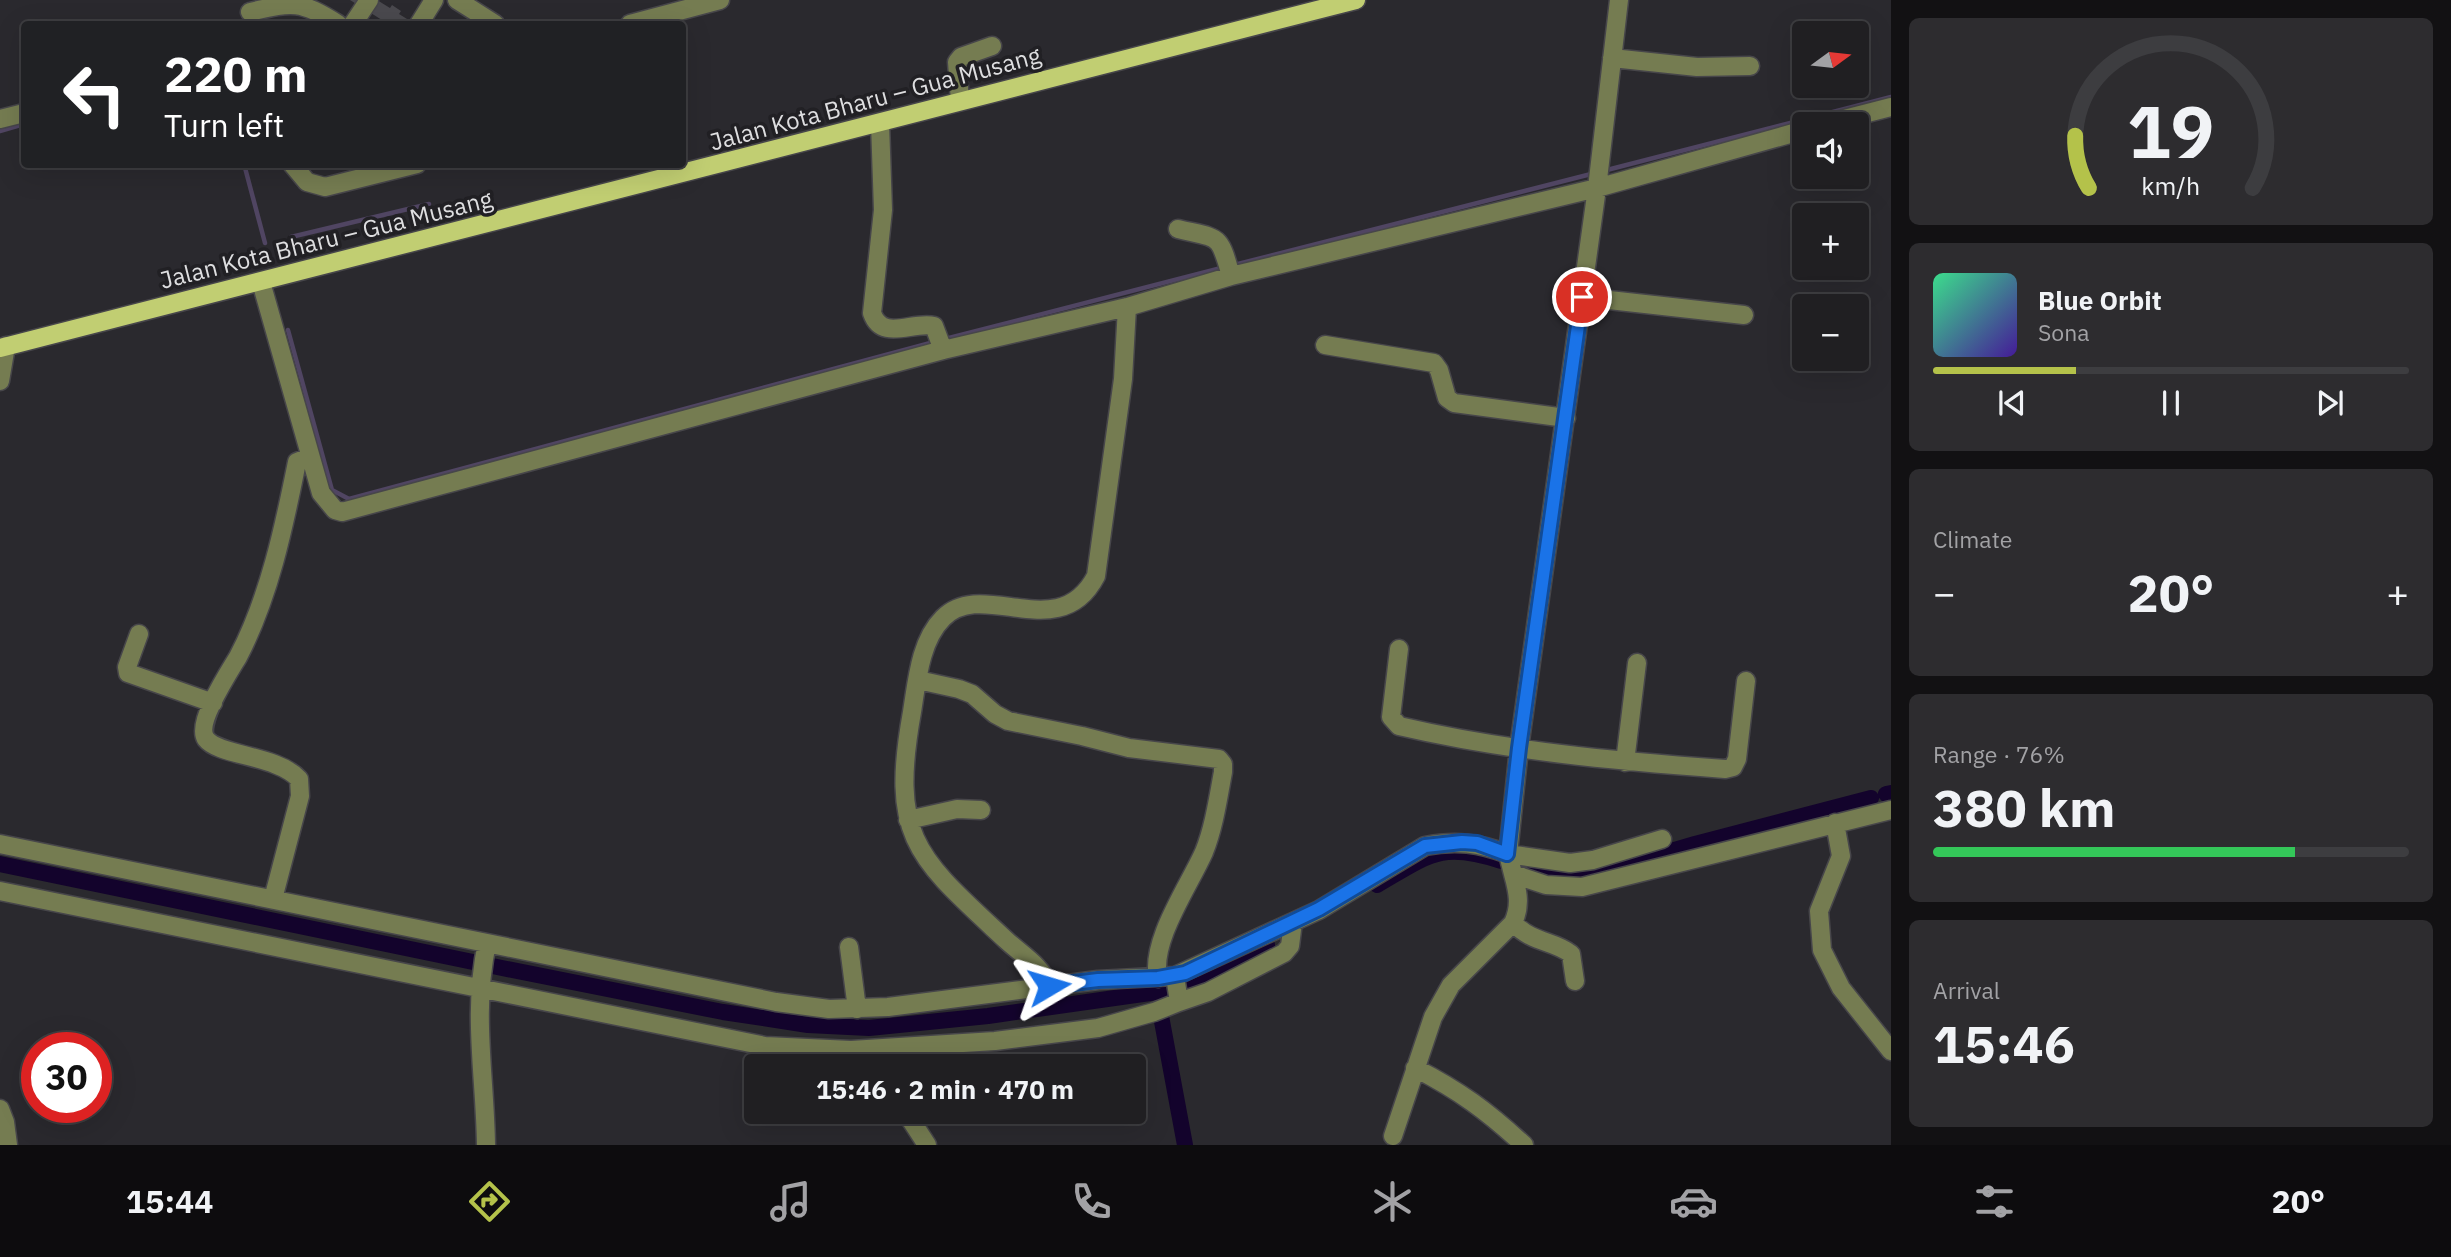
<!DOCTYPE html>
<html lang="en">
<head>
<meta charset="utf-8">
<style>
  :root { --surface:#201f22; --page:#2d2c2f; --text:#f1f3f6; --muted:#a2a2a5; --line:#3d3d40; --accent:#b4c24a }
  body { margin:0; font-family:"IBM Plex Sans",sans-serif; background:var(--page); color:var(--text); height:100vh; display:flex; flex-direction:column; font-size:26px; white-space:nowrap }
  * { box-sizing:border-box; margin:0 }
  p { font-size:23px; color:var(--muted) }
  .icon { flex:none; width:38px; height:38px; fill:none; stroke:currentColor; stroke-width:2; stroke-linecap:round; stroke-linejoin:round }
  .map { position:relative; flex:1; overflow:hidden }
  .sheet { display:flex; flex-direction:column; gap:18px; padding:18px; background:#121113; width:560px }
  .sheet>* { flex:none }
  .hud { position:absolute; left:21px; top:21px; width:665px; height:147px; border-radius:7px; box-shadow:0 7px 28px #0002,0 0 0 2px var(--line); background:#202124; color:#fff; overflow:hidden }
  .needle { width:46px; rotate:75deg }
  .controls { position:absolute; left:1792px; top:21px; display:grid; gap:14px }
  .controls a { display:grid; place-items:center; width:77px; height:77px; border-radius:7px; background:var(--surface); box-shadow:0 7px 28px #0002,0 0 0 2px var(--line); font-size:35px }
  .speed { position:absolute; left:21px; top:1032px; display:flex; gap:14px; font-size:35px; font-weight:700; text-align:center }
  .speed>* { display:grid; place-content:center; width:91px; height:91px; border-radius:50%; background:var(--surface); box-shadow:0 7px 28px #0002,0 0 0 2px var(--line); line-height:1 }
  .speed .limit { border:10px solid #d22; background:#fff; color:#111 }
  .pin { position:absolute; display:grid; place-items:center; width:60px; height:60px; color:#fff; margin:-30px; border:4px solid #fff; border-radius:50%; box-shadow:0 2px 7px #0007 }
  .me { position:absolute; width:77px; margin:-38px; rotate:83deg; stroke-linejoin:round; filter:drop-shadow(0 0 5px #0008) }
  .turn { display:flex; align-items:center; gap:24px; height:147px; padding:0 28px; font-size:32px }
  .turn .icon { width:91px; height:91px; stroke-width:2.5 }
  .turn b { display:block; font-size:49px; line-height:60px }
  .big { font-size:52px; font-weight:700; line-height:1.1 }
  .sheet .widget { flex:1; display:flex; flex-direction:column; justify-content:center; gap:10px; min-width:0; padding:0 24px; border-radius:10px; background:var(--page) }
  .sheet .dial { align-items:center; gap:0 }
  .dial svg { height:182px; overflow:visible; fill:none; stroke:var(--line); stroke-width:7; stroke-linecap:round; text-anchor:middle }
  .dial text { fill:var(--text); stroke:none }
  .song { display:flex; align-items:center; gap:21px }
  .cover { width:84px; height:84px; border-radius:10px; background:linear-gradient(135deg,hsl(150 70% 55%),hsl(260 70% 35%)) }
  .played { height:7px; border-radius:4px; background:linear-gradient(90deg,var(--accent) 30%,var(--line) 30%) }
  .keys { display:flex; justify-content:space-around; direction:ltr }
  .heat { display:flex; justify-content:space-between; align-items:center; font-size:38px; direction:ltr }
  .charge { height:10px; border-radius:5px; background:linear-gradient(90deg,#34c759 76%,var(--line) 0) }
  .trip { position:absolute; left:744px; top:1054px; width:402px; height:70px; border-radius:7px; background:var(--surface); box-shadow:0 7px 28px #0002,0 0 0 2px var(--line); font-weight:700; line-height:70px; text-align:center }
  .tab-bar { display:flex; height:112px; justify-content:space-around; align-items:center; background:#0d0c0e; color:var(--muted) }
  .tab-bar .icon { width:49px; height:49px }
  .tab-bar .on { color:var(--accent) }
  .tab-bar b { font-size:32px; color:var(--text) }
  main { display:flex; flex:1; min-height:0 }
  .map>svg:first-child { display:block }
  .lines { fill:none; stroke-linecap:round; stroke-linejoin:round }
  .stream { stroke:#504562; stroke-width:4.5 }
  .canal { stroke:#13032c; stroke-width:16 }
  .building { fill:#4a494e }
  .minor-casing { stroke:#47464a; stroke-width:21 }
  .major-casing { stroke:#47464a; stroke-width:21 }
  .minor { stroke:#757c51; stroke-width:18 }
  .major { stroke:#c1ce72; stroke-width:18 }
  .route-casing { stroke:#114b97; stroke-width:18 }
  .route { stroke:#1a73e8; stroke-width:12 }
  .labels { text-anchor:middle; dominant-baseline:central; stroke-width:7; stroke-linejoin:round; paint-order:stroke }
  .street-label { font-size:24px; fill:#dedee0; stroke:#212024 }
</style>
</head>
<body>
<main>
<div class="map">
<svg width="1891" height="1145" viewBox="0 0 1891 1145">
  <rect width="100%" height="100%" fill="#2a292e"/>
  <g class="lines">
    <path class="stream" d="M0,131L24,124
      M244,164L265,243
      M1603,171L1891,97
      M291,237L429,204
      M1234,265L1595,173
      M288,330L332,490L349,499L934,342
      M945,339L1225,267"/>
    <path class="canal" d="M1886,794L1891,793
      M0,864L502,968L723,1012L808,1025L869,1028L988,1016L1164,991
      M1518,867L1552,875L1600,872L1695,844L1871,798
      M1377,885C1429,855 1441,841 1501,861
      M1186,986L1267,945
      M1161,1016L1185,1145"/>
  </g>
  <path class="building" d="M350,0H377L390,8L392,5L401,11L399,14L415,24H379L382,20Z"/>
  <g class="lines">
    <defs>
      <path id="minor" d="M457,0L495,24
        M1619,0L1597,188L1519,748L1508,854L1570,863L1593,860L1662,839
        M250,12C293,2 300,0 338,24
        M353,24L369,0
        M419,24L434,0
        M630,24L720,0
        M1612,58L1697,67L1750,66
        M960,101L957,62L961,57L992,46
        M0,119L24,113
        M880,123L883,210L872,313C882,342 912,321 934,326L943,350
        M1825,124L1891,107
        M292,164L307,182L325,187L417,164
        M1178,229C1220,239 1219,233 1231,276
        M261,282L321,493L335,510L342,512L943,350L1127,307L1231,276L1597,188L1804,130
        M1582,297L1744,315
        M1325,345L1434,363L1439,370L1447,398L1454,403L1566,418
        M0,381L6,346
        M139,634L127,667L128,673L213,703
        M1399,649L1391,717L1399,726C1506,751 1615,761 1725,769L1733,767L1737,759L1746,681
        M918,680L959,689L972,694L995,714L1008,721L1082,736L1129,748L1219,759L1223,764V772C1218,799 1214,827 1204,852C1189,886 1150,941 1158,978
        M1625,762L1637,663
        M908,820L957,809L981,810
        M1835,823L1841,856L1819,911L1822,950L1841,988L1891,1051
        M0,844L624,971L776,1002L829,1009L888,1007L1098,980L1175,976
        M0,891L765,1046L851,1050L995,1041L1098,1028L1154,1012L1179,1002L1175,976L1319,910L1425,846C1456,840 1479,843 1508,854L1513,874L1546,885L1582,887L1891,810
        M273,899L300,796L299,779C277,755 219,756 206,739C195,724 229,672 238,657C269,598 284,527 297,462L309,457
        M1513,923C1534,944 1553,940 1571,954L1575,981
        M849,947L857,1009
        M1049,986C1042,966 1021,954 1006,940C918,858 889,839 912,712C917,681 920,641 943,618C983,577 1059,647 1096,576L1123,379L1127,307
        M1179,1002L1208,992L1284,953L1290,946L1293,922
        M870,1049L876,1066
        M1415,1068C1460,1091 1487,1111 1524,1145
        M0,1109L5,1122L8,1145
        M905,1111L927,1145
        M1393,1136L1433,1017L1451,985L1513,923C1521,906 1518,892 1513,874
        M486,1145C485,1075 472,1013 487,943"/>
      <path id="major" d="M0,348L1356,0"/>
    </defs>
    <use href="#minor" class="minor-casing"/>
    <use href="#major" class="major-casing"/>
    <use href="#minor" class="minor"/>
    <use href="#major" class="major"/>
  </g>
  <g class="lines">
    <defs>
      <path id="route" d="M1049,986L1098,980L1158,978L1185,973L1319,909L1425,846L1462,842L1477,843L1507,854L1519,748L1582,297"/>
    </defs>
    <use href="#route" class="route-casing"/>
    <use href="#route" class="route"/>
  </g>
  <g class="labels">
    <g class="street-label">
      <text transform="translate(875 98) rotate(-15)">Jalan Kota Bharu – Gua Musang</text>
      <text transform="translate(326 239) rotate(-14)">Jalan Kota Bharu – Gua Musang</text>
    </g>
  </g>
</svg>
<div class="controls">
<a><svg class="needle" viewBox="-14 -14 28 28"><path d="M0-13l5 13h-10z" fill="#e53935"/><path d="M0 13l5-13h-10z" fill="#a2a2a5"/></svg></a>
<a><svg class="icon" aria-label="sound" viewBox="0 0 24 24"><path d="M4 9h4l5-4v14l-5-4H4zM17 9q2 3 0 6"/></svg></a>
<a>+</a>
<a>−</a>
</div>
<div class="speed"><div class="limit">30</div></div>
<div class="pin" style="left:1582px;top:297px;background:#d93025"><svg class="icon" aria-label="arrive" viewBox="0 0 24 24"><path d="M6 21V4h12l-3 4 3 4H6"/></svg></div>
<svg class="me" style="left:1049px;top:986px" viewBox="-20 -20 40 40"><path d="M0-17L14 15 0 8-14 15z" fill="#1a73e8" stroke="#fff" stroke-width="4"/></svg>
<div class="trip">15:46 · 2 min · 470 m</div>
<div class="hud">
<div class="turn"><svg class="icon" aria-label="left" viewBox="0 0 24 24"><path d="M17 20v-9H6M10 6l-5 5 5 5"/></svg><div><b>220 m</b>Turn left</div></div>
</div>
</div>
<section class="sheet">
<div class="widget dial"><svg viewBox="0 0 100 80">
<path d="M14 69A42 42 0 1 1 86 69"/>
<path d="M14 69A42 42 0 0 1 8 46" stroke="#b4c24a"/>
<text x="50" y="56" font-size="32" font-weight="700">19</text>
<text x="50" y="72" font-size="11">km/h</text>
</svg></div>
<div class="widget">
<div class="song"><i class="cover"></i><div><b>Blue Orbit</b><p>Sona</p></div></div>
<div class="played"></div>
<div class="keys"><svg class="icon" aria-label="previous" viewBox="0 0 24 24"><path d="M18 5L8 12l10 7zM5 5v14"/></svg><svg class="icon" aria-label="pause" viewBox="0 0 24 24"><path d="M8 5v14M16 5v14"/></svg><svg class="icon" aria-label="next" viewBox="0 0 24 24"><path d="M6 5l10 7-10 7zM19 5v14"/></svg></div>
</div>
<div class="widget"><p>Climate</p>
<div class="heat"><a>−</a><b class="big">20°</b><a>+</a></div>
</div>
<div class="widget"><p>Range · 76%</p><b class="big">380 km</b><div class="charge"></div></div>
<div class="widget"><p>Arrival</p><b class="big">15:46</b></div>
</section>
</main>
<nav class="tab-bar">
<b>15:44</b>
<svg class="icon on" aria-label="directions" viewBox="0 0 24 24"><path d="M12 3l9 9-9 9-9-9zM9 14v-3h6M13 9l2 2-2 2"/></svg>
<svg class="icon" aria-label="music" viewBox="0 0 24 24"><path d="M9 18V5l10-2v13"/><circle cx="6" cy="18" r="3"/><circle cx="16" cy="16" r="3"/></svg>
<svg class="icon" aria-label="phone" viewBox="0 0 24 24"><path d="M5 4h4l2 5-3 2q2 4 5 5l2-3 5 2v4C11 20 4 13 5 4z"/></svg>
<svg class="icon" aria-label="climate" viewBox="0 0 24 24"><path d="M12 3v18M4 7l16 10M4 17L20 7"/></svg>
<svg class="icon" aria-label="car" viewBox="0 0 24 24"><path d="M5 17H2v-5l4-1 3-4h7l3 4 3 1v5h-3M9 17h6M6 11h13"/><circle cx="7" cy="17" r="2"/><circle cx="17" cy="17" r="2"/></svg>
<svg class="icon" aria-label="filters" viewBox="0 0 24 24"><path d="M4 7h16M4 17h16"/><circle cx="9" cy="7" r="2"/><circle cx="15" cy="17" r="2"/></svg>
<b>20°</b>
</nav>
</body>
</html>
